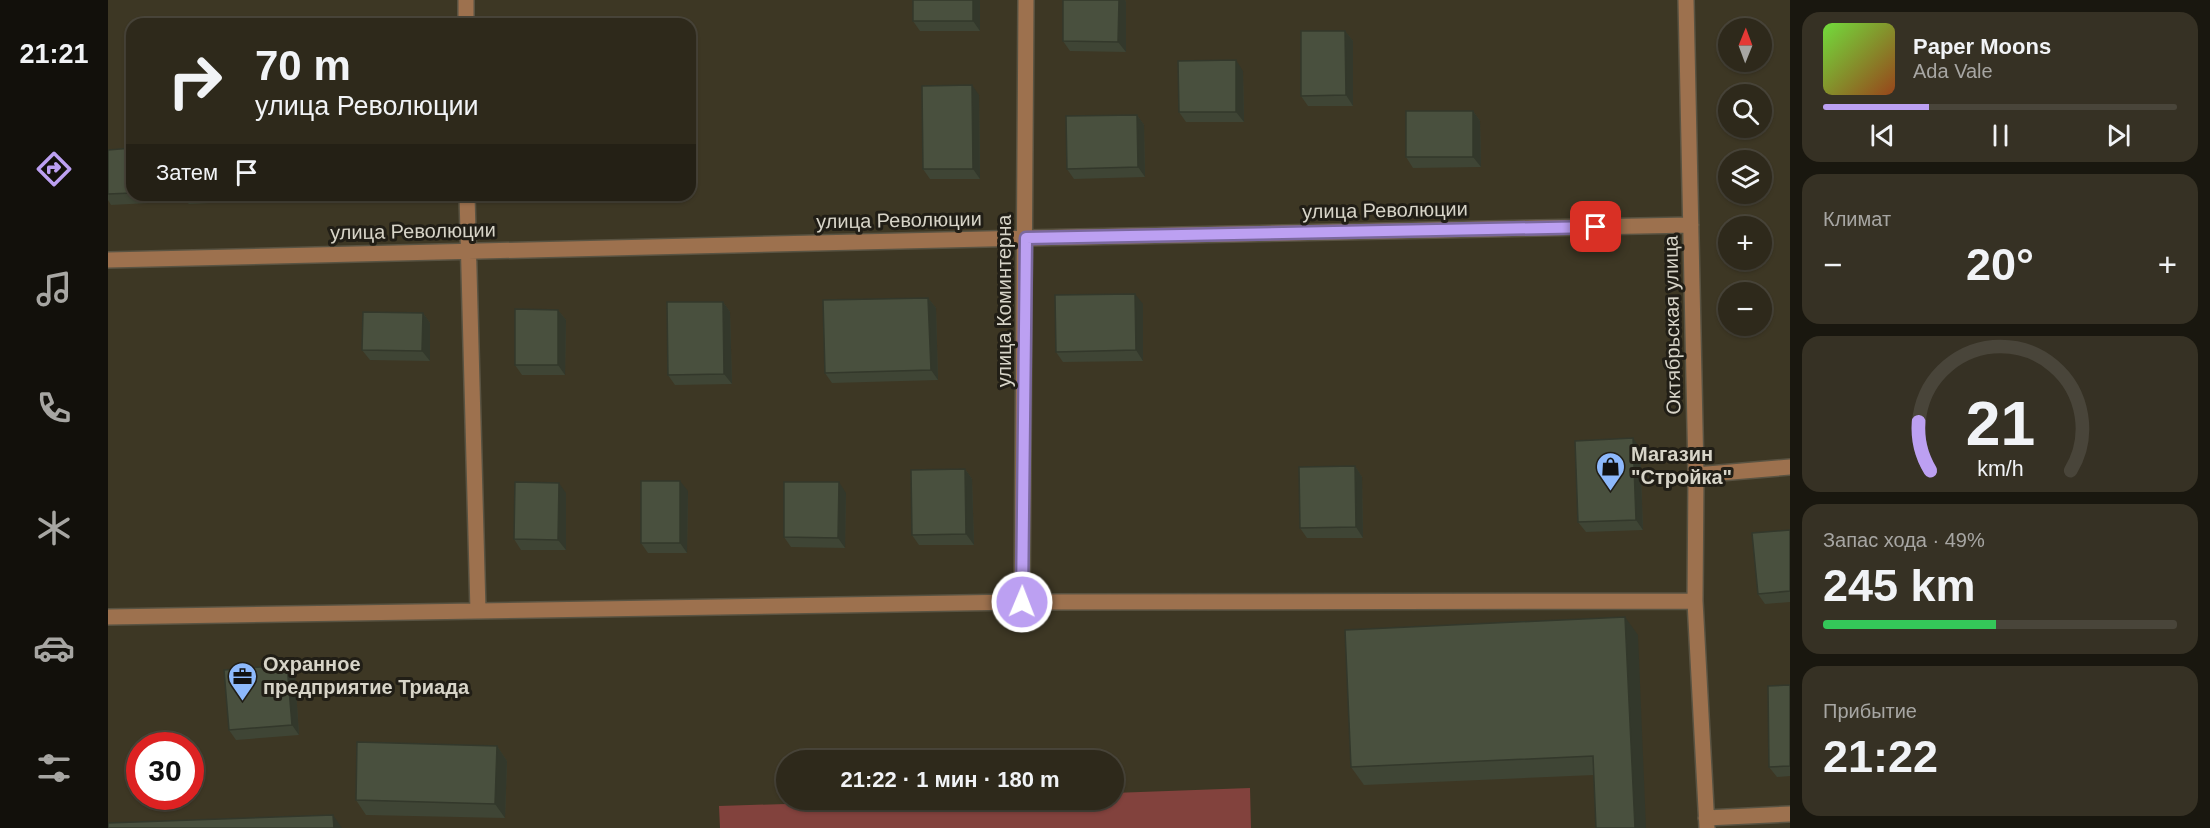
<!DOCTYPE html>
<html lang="ru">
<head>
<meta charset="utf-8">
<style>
  :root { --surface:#2e291b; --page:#363124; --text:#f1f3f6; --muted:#a7a6a3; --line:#49453a; --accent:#bca0f2 }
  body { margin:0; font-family:Helvetica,sans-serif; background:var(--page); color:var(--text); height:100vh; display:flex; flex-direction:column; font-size:22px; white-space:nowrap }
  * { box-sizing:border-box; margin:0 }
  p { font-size:20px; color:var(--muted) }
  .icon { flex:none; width:33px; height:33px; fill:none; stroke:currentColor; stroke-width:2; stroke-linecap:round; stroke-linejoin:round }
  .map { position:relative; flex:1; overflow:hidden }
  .side { display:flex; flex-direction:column; gap:12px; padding:12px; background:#19170f; width:420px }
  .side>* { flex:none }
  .hud { position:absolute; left:18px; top:18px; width:570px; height:183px; border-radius:18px; box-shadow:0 2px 4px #0004,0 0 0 2px var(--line); background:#2e291b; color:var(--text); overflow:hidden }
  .needle { width:39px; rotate:1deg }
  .fabs { position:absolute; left:1610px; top:18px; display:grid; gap:12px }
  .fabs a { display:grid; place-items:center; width:54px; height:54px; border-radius:50%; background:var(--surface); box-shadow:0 2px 4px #0004,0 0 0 2px var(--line); font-size:30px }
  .speed { position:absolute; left:18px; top:732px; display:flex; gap:12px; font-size:30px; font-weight:700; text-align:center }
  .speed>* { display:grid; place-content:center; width:78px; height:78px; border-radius:50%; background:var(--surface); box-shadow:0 2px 4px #0004,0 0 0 2px var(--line); line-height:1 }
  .speed .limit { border:9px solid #d22; background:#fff; color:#111 }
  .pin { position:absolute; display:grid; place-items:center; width:51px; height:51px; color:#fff; margin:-26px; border-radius:12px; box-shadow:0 3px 9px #0006 }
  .me { position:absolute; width:66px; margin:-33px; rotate:1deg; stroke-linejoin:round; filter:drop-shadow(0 0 4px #0008) }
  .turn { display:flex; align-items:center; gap:21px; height:126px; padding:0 30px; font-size:27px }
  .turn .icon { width:78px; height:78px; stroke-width:2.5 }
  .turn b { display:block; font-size:42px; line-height:51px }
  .then { display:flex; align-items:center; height:57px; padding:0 30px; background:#0003; gap:12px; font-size:22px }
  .big { font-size:45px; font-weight:600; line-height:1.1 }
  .side .card { flex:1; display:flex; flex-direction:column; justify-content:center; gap:9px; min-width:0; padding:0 21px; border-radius:18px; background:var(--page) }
  .side .dial { align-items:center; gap:0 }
  .dial svg { height:156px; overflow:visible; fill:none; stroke:var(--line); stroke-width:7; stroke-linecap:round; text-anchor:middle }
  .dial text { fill:var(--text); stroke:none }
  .song { display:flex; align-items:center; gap:18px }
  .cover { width:72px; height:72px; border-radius:9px; background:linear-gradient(135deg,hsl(100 70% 55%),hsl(20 70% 35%)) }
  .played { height:6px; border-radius:3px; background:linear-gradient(90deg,var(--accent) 30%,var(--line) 30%) }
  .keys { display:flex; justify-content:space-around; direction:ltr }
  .heat { display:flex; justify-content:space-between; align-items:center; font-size:33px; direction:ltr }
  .charge { height:9px; border-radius:4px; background:linear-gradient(90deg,#34c759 49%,var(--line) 0) }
  .trip { position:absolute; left:668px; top:750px; width:348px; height:60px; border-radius:30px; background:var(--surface); box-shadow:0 2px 4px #0004,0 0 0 2px var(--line); font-weight:600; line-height:60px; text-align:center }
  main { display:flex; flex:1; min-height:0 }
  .menu { display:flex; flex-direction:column; width:108px; justify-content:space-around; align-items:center; background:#12100b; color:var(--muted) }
  .menu .icon { width:42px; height:42px }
  .menu .active { color:var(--accent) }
  .menu b { font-size:27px; color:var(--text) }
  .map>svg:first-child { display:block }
  .green { fill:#82423d }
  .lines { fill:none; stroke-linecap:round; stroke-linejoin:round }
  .minor-casing { stroke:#595342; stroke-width:18 }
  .minor { stroke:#9d714e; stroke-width:15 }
  .wall { fill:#3f4535 }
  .shaded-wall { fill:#33382b }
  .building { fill:#49503e; stroke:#33382b; stroke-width:1.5 }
  .route-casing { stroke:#7a689d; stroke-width:15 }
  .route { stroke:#bca0f2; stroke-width:10 }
  .labels { text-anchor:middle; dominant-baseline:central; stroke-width:6; stroke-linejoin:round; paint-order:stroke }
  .street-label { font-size:20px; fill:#d7d4c8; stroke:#211e16 }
  .poi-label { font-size:20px; font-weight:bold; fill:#d7d4c8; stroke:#211e16; text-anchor:start }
</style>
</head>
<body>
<main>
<nav class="menu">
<b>21:21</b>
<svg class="icon active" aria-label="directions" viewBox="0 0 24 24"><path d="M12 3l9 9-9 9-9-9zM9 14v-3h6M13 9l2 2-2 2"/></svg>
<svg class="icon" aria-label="music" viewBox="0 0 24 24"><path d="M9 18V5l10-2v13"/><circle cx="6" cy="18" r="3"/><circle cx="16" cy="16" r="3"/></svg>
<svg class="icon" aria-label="phone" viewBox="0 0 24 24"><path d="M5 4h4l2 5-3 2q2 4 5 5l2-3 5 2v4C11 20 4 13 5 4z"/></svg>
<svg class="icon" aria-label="climate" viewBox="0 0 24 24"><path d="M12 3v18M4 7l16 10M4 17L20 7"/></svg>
<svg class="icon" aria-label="car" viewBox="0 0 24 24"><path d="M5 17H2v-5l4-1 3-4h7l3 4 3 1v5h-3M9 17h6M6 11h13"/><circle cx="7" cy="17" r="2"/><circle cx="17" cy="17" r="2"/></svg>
<svg class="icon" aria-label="filters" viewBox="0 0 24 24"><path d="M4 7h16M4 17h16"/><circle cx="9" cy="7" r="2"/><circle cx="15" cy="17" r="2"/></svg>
</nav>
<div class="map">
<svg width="1682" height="828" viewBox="0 0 1682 828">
  <rect width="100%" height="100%" fill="#3d3724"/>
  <path class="green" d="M1142,788L1143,828H612L611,806L807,800H1005V793Z"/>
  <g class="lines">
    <defs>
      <path id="minor" d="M358,0V24
        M1578,0L1588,475L1587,601L1599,828
        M359,195L370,611
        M0,260L918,238L1583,225
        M1588,475L1682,467
        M914,602L918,0
        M0,617L914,602L1587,601
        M1598,818L1682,814"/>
    </defs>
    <use href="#minor" class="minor-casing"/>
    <use href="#minor" class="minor"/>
  </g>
  <path class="wall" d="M805,0H872V31H812L805,21Z
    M955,0H1017L1018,2V52L962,51L955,41Z
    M1237,31L1245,41V106H1200L1193,96Z
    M1135,71L1136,122H1078L1071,112Z
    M871,95L872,179H822L815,169Z
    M1365,111L1372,121L1373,167L1305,168L1298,157Z
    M1029,115L1036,125L1037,177L966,179L959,169Z
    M582,118L589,127L588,187H582Z
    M24,148V195H313V198L242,199L240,196L81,204L78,201L3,205L0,200V150Z
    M820,298L828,308L830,380L724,383L717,373Z
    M615,302L622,312L624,384L567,385L560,375Z
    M1035,304V361L955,362L948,352Z
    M450,310L458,320L457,375H414L407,365Z
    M315,313L322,323V361L262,360L254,350Z
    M1532,448L1535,530L1478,532L1470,522Z
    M1247,466L1254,477L1255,538H1199L1192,528Z
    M857,469L864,479L866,545H811L804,535Z
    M580,491L579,553H540L533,543Z
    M458,493V550H413L406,539Z
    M738,493L737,548L683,547L676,537Z
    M1682,530V602L1657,604L1650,594Z
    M1530,635L1486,775L1256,785L1243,767Z
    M187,675L191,735L128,740L121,730Z
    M1682,685V776L1669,777L1661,767Z
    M389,746L399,761L397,818L258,815L248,800Z"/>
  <path class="shaded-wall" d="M865,0H872V31L865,21Z
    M1011,0H1017L1018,2V52L1010,42Z
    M1237,31L1245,41V106L1238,95Z
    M1128,60L1135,71L1136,122L1128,112Z
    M864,85L871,95L872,179L865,169Z
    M1365,111L1372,121L1373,167L1365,157Z
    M1029,115L1036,125L1037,177L1030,167Z
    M582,118L589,127L588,187L582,178Z
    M1027,294L1035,304V361L1028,350Z
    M820,298L828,308L830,380L823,370Z
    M615,302L622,312L624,384L616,374Z
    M450,310L458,320L457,375L450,365Z
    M315,313L322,323V361L314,351Z
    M1525,438L1532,448L1535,530L1528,520Z
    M1247,466L1254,477L1255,538L1248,527Z
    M857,469L864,479L866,545L858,534Z
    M572,481L580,491L579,553L572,543Z
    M731,482L738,493L737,548L730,538Z
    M451,483L458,493V550L450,540Z
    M1517,617L1530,635L1538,828H1527Z
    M179,665L187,675L191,735L184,725Z
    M389,746L399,761L397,818L387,804Z
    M225,815L234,828H226Z"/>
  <path class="building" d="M805,0H865V21H805Z
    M955,0H1011L1010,42L955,41Z
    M1193,31H1237L1238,95L1193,96Z
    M1128,60V112H1071L1070,61Z
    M864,85L865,169H815L814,86Z
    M1298,111H1365V157H1298Z
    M1029,115L1030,167L959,169L958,116Z
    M24,148V193L0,194V150Z
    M1027,294L1028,350L948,352L947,295Z
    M820,298L823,370L717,373L715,300Z
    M559,302H615L616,374L560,375Z
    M407,309L450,310V365H407Z
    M255,312L315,313L314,351L254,350Z
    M1525,438L1528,520L1470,522L1467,441Z
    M1247,466L1248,527L1192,528L1191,467Z
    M857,469L858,534L804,535L803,470Z
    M533,481H572V543H533Z
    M407,482L451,483L450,540L406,539Z
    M676,482H731L730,538L676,537Z
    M1682,530V591L1650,594L1644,533Z
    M1517,617L1527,828H1488L1485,756L1243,767L1237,630Z
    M179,665L184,725L121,730L116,670Z
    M1682,685V766L1661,767L1660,686Z
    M249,742L389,746L387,804L248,800Z
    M225,815L226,828H0V823Z"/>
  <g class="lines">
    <defs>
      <path id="route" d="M914,602L918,238L1488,227"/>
    </defs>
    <use href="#route" class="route-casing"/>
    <use href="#route" class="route"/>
  </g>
  <defs>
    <symbol id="shop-pin" viewBox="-11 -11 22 30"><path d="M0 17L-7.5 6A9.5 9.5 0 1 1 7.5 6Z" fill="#8db9fc" stroke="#211e16"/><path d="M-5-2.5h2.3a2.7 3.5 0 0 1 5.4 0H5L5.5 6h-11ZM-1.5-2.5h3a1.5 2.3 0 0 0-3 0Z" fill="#111"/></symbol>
    <symbol id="office-pin" viewBox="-11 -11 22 30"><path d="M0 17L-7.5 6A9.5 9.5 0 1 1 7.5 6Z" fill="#8db9fc" stroke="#211e16"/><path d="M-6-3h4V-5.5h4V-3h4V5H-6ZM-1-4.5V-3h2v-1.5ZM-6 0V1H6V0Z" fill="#111"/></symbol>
  </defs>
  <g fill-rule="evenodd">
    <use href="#shop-pin" x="1486" y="450" width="33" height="45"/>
    <use href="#office-pin" x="118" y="660" width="33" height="45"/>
  </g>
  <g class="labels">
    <g class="street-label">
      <text transform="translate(1277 210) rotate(-1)">улица Революции</text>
      <text transform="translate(791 220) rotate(-1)">улица Революции</text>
      <text transform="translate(305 231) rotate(-1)">улица Революции</text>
      <text transform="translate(896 301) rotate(-90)">улица Коминтерна</text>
      <text transform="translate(1564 325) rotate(-91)">Октябрьская улица</text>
    </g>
    <g class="poi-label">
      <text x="1523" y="454">Магазин<tspan x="1523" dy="23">"Стройка"</tspan></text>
      <text x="155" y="664">Охранное<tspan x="155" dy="23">предприятие Триада</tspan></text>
    </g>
  </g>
</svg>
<div class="fabs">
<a><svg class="needle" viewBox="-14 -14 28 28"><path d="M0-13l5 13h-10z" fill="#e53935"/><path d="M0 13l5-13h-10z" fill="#a7a6a3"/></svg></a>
<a><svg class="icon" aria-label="search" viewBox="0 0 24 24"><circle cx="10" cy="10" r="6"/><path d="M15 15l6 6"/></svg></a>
<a><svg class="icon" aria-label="layers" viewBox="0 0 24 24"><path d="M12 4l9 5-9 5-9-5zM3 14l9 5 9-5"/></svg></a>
<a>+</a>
<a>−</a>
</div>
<div class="speed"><div class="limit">30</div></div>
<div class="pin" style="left:1488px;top:227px;background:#d93025"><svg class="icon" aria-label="arrive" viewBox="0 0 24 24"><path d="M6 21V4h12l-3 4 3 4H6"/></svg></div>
<svg class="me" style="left:914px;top:602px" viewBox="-20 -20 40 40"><circle r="17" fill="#bca0f2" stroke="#fff" stroke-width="3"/><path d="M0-11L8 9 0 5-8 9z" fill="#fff"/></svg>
<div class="trip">21:22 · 1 мин · 180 m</div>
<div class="hud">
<div class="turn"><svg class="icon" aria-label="right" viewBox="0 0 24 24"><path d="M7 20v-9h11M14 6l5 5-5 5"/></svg><div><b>70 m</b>улица Революции</div></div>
<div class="then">Затем<svg class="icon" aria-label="arrive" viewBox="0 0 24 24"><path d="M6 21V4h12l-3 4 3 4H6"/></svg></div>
</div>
</div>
<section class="side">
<div class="card">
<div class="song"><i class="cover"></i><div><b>Paper Moons</b><p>Ada Vale</p></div></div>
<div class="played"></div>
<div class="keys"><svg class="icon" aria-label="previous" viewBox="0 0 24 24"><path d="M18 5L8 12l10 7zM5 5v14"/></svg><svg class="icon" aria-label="pause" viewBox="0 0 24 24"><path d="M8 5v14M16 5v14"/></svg><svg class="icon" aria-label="next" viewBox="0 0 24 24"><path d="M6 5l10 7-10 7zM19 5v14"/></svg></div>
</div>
<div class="card"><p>Климат</p>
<div class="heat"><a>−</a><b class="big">20°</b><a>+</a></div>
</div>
<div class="card dial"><svg viewBox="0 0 100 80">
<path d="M14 69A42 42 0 1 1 86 69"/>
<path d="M14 69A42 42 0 0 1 8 44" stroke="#bca0f2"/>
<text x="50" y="56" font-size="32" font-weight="700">21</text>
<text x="50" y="72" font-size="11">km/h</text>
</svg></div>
<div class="card"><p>Запас хода · 49%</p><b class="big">245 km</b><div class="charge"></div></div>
<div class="card"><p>Прибытие</p><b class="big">21:22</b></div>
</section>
</main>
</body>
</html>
